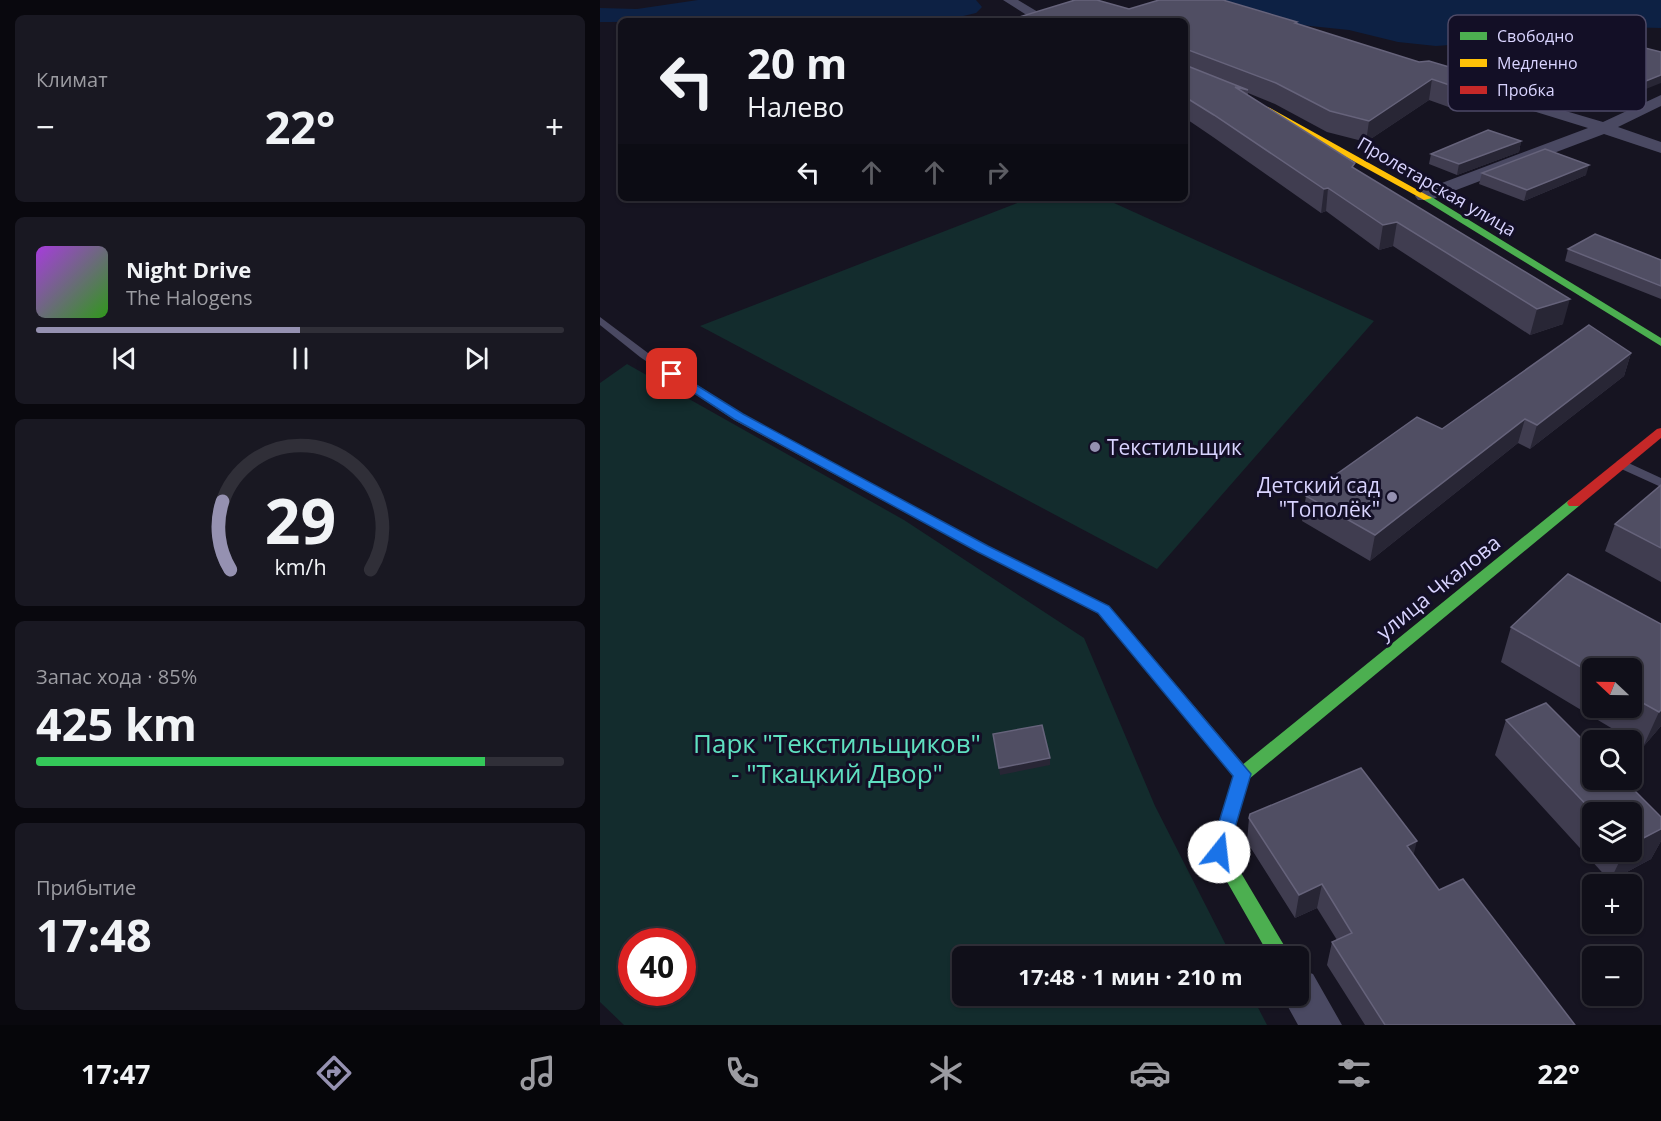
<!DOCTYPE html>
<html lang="ru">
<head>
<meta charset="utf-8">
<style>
  :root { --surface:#100f19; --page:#191822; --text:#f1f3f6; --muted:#9c9ca2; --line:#302f38; --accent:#9591b1 }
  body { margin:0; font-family:"Open Sans",sans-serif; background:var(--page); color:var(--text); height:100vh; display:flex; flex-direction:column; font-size:22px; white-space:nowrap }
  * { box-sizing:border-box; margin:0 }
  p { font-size:20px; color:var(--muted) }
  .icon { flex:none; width:33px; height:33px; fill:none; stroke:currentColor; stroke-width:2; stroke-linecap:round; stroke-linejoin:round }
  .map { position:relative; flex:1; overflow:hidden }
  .side { display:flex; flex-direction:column; gap:15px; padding:15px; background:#09080e; width:600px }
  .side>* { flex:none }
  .guide { position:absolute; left:18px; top:18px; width:570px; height:183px; border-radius:9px; box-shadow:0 2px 4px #0004,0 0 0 2px var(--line); background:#100f19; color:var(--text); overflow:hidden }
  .needle { width:39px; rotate:292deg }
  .fabs { position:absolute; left:982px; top:658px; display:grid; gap:12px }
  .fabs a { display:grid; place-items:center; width:60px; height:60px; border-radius:9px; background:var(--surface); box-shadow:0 2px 4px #0004,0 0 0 2px var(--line); font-size:30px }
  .speed { position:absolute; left:18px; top:928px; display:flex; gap:12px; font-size:30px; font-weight:700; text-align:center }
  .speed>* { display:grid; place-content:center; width:78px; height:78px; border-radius:50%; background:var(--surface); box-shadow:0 2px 4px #0004,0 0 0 2px var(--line); line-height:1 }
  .speed .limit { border:9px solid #d22; background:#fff; color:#111 }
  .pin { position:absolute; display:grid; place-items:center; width:51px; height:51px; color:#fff; margin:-26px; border-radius:12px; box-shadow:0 3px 9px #0006 }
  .me { position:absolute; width:66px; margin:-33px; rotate:16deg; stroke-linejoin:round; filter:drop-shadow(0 0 4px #0008) }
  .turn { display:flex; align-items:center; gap:21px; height:126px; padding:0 30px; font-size:27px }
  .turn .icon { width:78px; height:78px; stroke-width:2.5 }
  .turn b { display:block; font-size:42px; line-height:51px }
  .lanes { display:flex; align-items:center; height:57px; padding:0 30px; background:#0003; justify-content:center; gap:30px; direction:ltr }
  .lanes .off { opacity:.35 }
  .big { font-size:45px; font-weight:700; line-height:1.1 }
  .side .card { flex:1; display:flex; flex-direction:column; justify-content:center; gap:9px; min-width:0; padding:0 21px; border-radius:9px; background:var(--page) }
  .side .dial { align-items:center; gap:0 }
  .dial svg { height:156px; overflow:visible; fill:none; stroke:var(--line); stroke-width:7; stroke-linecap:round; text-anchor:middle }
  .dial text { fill:var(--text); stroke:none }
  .song { display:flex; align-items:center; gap:18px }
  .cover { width:72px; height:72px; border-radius:9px; background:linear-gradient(135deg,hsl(280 70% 55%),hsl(110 70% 35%)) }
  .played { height:6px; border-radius:3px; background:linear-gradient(90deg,var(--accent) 50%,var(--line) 50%) }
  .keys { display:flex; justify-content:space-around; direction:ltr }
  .heat { display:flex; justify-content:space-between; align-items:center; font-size:33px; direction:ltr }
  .charge { height:9px; border-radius:4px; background:linear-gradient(90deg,#34c759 85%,var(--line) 0) }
  .trip { position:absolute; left:352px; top:946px; width:357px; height:60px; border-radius:9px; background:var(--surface); box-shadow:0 2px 4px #0004,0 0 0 2px var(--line); font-weight:700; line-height:60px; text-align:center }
  .tab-bar { display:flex; height:96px; justify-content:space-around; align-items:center; background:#06060a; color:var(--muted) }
  .tab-bar .icon { width:42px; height:42px }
  .tab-bar .selected { color:var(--accent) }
  .tab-bar b { font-size:27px; color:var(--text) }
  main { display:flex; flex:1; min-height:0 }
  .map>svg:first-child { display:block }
  .green { fill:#132c2d; fill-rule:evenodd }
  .water { fill:#0d2144 }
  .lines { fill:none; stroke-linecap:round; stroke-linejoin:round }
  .lane { fill:#4a4962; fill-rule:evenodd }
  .street { fill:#4a4962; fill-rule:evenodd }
  .fast { fill:#4caf50; fill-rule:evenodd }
  .slow { fill:#ffc107; fill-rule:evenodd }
  .jam { fill:#c62828; fill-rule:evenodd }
  .wall { fill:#403d50; fill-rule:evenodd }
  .shaded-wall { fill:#282635 }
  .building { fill:#504e63; stroke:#66637b; stroke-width:1.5 }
  .route { fill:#1a73e8; stroke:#114b97; stroke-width:1.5 }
  .poi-dot { fill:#9591b1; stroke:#130f26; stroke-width:2 }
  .labels { text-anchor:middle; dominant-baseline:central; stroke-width:6; stroke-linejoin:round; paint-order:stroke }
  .far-street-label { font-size:18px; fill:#d9d4ff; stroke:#130f26 }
  .poi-label { font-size:21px; fill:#d9d4ff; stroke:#130f26; text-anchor:start }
  .street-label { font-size:21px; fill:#d9d4ff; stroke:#130f26 }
  .near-park-label { font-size:26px; fill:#5fe0c0; stroke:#130f26 }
  .key { fill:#130f26; stroke:#4e4a67; stroke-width:1.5 }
  .key-label { font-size:16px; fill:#d9d4ff }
</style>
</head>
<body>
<main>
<section class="side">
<div class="card"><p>Климат</p>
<div class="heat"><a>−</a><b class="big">22°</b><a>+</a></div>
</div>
<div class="card">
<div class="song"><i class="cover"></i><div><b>Night Drive</b><p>The Halogens</p></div></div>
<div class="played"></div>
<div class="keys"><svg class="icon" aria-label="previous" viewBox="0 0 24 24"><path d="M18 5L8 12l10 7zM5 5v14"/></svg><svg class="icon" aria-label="pause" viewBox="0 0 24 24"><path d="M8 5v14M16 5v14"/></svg><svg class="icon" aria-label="next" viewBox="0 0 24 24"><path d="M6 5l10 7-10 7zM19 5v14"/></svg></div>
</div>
<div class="card dial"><svg viewBox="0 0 100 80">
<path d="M14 69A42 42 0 1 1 86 69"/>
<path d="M14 69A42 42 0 0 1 10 34" stroke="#9591b1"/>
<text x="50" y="56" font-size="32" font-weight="700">29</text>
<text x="50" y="72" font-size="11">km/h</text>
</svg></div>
<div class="card"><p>Запас хода · 85%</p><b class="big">425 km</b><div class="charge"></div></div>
<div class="card"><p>Прибытие</p><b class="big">17:48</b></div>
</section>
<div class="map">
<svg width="1061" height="1025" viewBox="0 0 1061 1025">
  <rect width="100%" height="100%" fill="#161421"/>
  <path class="green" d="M430,198H503L774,321L557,569L100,326Z
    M27,364L304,520L484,638L555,806L632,957H363V996H652L667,1025H24L0,1002V383ZM32,942H82V993H32Z"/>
  <path class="water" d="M98,0H376L382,7L376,13L342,21L0,22V8L37,9Z
    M610,0H1061V28L980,26L946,34L903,41L836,46L798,42L749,30L691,24Z"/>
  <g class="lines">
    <path class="lane" d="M0,317L48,353L142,414L388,546L509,606L647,768L650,773L647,778L641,780L635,778L499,614L378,552L134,420L40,357L0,325Z
      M1022,460L1061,478V487L1017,467L1016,464L1017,461Z"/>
    <path class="street" d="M403,0H418L453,21H436Z
      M854,78L1003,122L1061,95V106L1018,127L1061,142V153L1004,134L830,200H818L815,196L818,192L988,128L849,85L847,82Z
      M699,969L713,974L742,1025H698L682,996H699Z"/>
    <path class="fast" d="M824,196H830L1061,338V346L824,200Z
      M974,499L981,503L979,506L649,779L628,851L691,957H670L610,852L636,770L969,500Z"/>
    <path class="slow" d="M585,74L670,108L832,198L824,200L664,112L585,79Z"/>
    <path class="jam" d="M1061,428V438L979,506H969L967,503L969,500L1057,429Z"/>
  </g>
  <path class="wall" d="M585,21L697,22V24L819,62L857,69L858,66L949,61L1061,52L1013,102L940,79L908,91L889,85L886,99L857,110L829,100L766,142L727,132L675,104L648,93V95L754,169L963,324L930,335L793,246L779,250L726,211L721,213L613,137L585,118Z
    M921,141L919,152L857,175L829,164L831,154Z
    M882,173L986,175L924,201L879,184Z
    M968,249L1061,260V299L965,261Z
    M1031,353L1024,376L930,449L918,443L770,561L702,521L706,496L842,429Z
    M1061,485V582L1005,551L1015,524Z
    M1061,624V726L1043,747L901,662L911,627ZM993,669H1032V708H993Z
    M946,703L993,750V780H1024L1061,817V841L1051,859L1010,881L895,755L906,720ZM993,813H1032V852H993Z
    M649,818L814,855L839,890L975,1025H765L727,965L732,942L737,940L717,908L695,918L647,842Z"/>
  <path class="shaded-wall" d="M586,49V69H585V50Z
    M943,69L940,79L908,91L910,81Z
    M1061,75V83L1013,102L1016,93Z
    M832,79L829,100L766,142L769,121Z
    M890,79L886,99L857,110L861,89Z
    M921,141L919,152L857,175L859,164Z
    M989,165L986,175L924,201L927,190Z
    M728,188L726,211L721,213L724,189Z
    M797,222L793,246L779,250L783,225Z
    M970,299L963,324L930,335L937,309Z
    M1031,353L1024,376L930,449L937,425Z
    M925,419L918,443L770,561L775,535Z
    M1061,710V726L1043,747L1059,712Z
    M450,758V765L400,775L399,768Z
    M1061,829V841L1051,859L1010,881L1024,852H1032V844Z
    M817,841L811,865L807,846Z
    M722,884L717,908L695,918L699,895Z"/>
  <path class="building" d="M475,0H497L529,9L559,0H623L697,22L695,23L819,62L829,61L890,79L861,89L832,79L769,121L730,111L676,83L586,49L585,50V21H406Z
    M1005,38L1061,52V75L1016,93L943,69L910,81L858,66L882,62L888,65L944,47L949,61Z
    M585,65L648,90L635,87L755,163L752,167L970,299L937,309L797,222L783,225L728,188L724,189L614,115L585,97Z
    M888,130L921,141L859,164L831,154Z
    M945,149L989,165L927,190L882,173Z
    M995,234L1061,260V286L968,249Z
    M989,325L1031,353L937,425L925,419L775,535L706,496L817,417L842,429Z
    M1061,485V548L1015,524Z
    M968,574L1061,624V710L1059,712L1032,697V669H993V674L911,627Z
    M946,703L993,750V780H1024L1061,817V829L1032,844V813H994L906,720Z
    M442,725L450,758L399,768L393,734Z
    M761,768L817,841L807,846L839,890L863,879L975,1025H785L732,942L752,933L722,884L699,895L649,818L650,814Z"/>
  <path class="route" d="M72,370L143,414L388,546L509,606L651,774L626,858L619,860L613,858L610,852L633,776L498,613L378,552L134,419L68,376V371Z"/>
  <g class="poi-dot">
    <circle cx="495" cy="447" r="6"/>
    <circle cx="792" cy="497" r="6"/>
  </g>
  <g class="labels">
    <g class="far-street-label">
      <text transform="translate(837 186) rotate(30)">Пролетарская улица</text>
    </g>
    <g class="poi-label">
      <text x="507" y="447">Текстильщик</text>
      <text x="780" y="485" text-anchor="end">Детский сад<tspan x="780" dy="24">"Тополёк"</tspan></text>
    </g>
    <g class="street-label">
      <text transform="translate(838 587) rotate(-39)">улица Чкалова</text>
    </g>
    <g class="near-park-label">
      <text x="237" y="743">Парк "Текстильщиков"<tspan x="237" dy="30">- "Ткацкий Двор"</tspan></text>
    </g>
  </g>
  <rect x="848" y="15" width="198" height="96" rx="9" class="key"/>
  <rect x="860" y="32" width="27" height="8" fill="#4caf50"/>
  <rect x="860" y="59" width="27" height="8" fill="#ffc107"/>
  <rect x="860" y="86" width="27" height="8" fill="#c62828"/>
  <g class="key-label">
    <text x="897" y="42">Свободно</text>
    <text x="897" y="69">Медленно</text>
    <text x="897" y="96">Пробка</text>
  </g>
</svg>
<div class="fabs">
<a><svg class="needle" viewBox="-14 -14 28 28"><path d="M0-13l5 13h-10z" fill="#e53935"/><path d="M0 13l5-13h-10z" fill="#9c9ca2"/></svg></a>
<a><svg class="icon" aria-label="search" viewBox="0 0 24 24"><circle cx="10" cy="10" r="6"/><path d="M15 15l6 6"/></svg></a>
<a><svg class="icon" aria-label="layers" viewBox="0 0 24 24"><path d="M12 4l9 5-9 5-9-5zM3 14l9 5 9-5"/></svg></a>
<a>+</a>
<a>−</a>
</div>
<div class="speed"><div class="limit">40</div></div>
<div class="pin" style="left:72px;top:374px;background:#d93025"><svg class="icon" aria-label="arrive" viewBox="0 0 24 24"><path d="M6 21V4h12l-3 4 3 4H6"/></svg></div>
<svg class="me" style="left:619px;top:852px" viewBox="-20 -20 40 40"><circle r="19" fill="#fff"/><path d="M0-13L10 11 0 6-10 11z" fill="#1a73e8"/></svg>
<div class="trip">17:48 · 1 мин · 210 m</div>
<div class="guide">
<div class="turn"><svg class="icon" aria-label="left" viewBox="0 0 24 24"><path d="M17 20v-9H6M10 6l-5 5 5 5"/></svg><div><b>20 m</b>Налево</div></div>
<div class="lanes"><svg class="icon" aria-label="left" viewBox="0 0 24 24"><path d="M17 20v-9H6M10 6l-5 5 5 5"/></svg><svg class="icon off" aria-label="ahead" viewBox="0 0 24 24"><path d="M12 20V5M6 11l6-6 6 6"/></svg><svg class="icon off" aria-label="ahead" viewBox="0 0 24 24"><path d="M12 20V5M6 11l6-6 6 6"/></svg><svg class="icon off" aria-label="right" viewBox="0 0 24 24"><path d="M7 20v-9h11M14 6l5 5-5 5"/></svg></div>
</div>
</div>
</main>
<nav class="tab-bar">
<b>17:47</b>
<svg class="icon selected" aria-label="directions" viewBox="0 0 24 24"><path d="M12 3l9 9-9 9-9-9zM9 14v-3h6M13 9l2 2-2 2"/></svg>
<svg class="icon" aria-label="music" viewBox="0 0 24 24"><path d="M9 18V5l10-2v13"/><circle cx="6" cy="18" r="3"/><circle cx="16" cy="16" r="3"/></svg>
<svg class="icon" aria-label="phone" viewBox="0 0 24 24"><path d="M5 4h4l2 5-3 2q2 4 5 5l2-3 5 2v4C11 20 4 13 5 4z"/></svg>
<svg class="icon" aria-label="climate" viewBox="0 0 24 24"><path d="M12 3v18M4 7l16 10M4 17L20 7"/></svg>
<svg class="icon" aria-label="car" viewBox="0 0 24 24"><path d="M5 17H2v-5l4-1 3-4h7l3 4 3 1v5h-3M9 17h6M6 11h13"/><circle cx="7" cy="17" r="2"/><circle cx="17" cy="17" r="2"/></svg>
<svg class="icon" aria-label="filters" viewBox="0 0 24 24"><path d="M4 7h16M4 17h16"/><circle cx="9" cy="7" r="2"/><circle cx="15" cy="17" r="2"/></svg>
<b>22°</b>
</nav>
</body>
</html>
